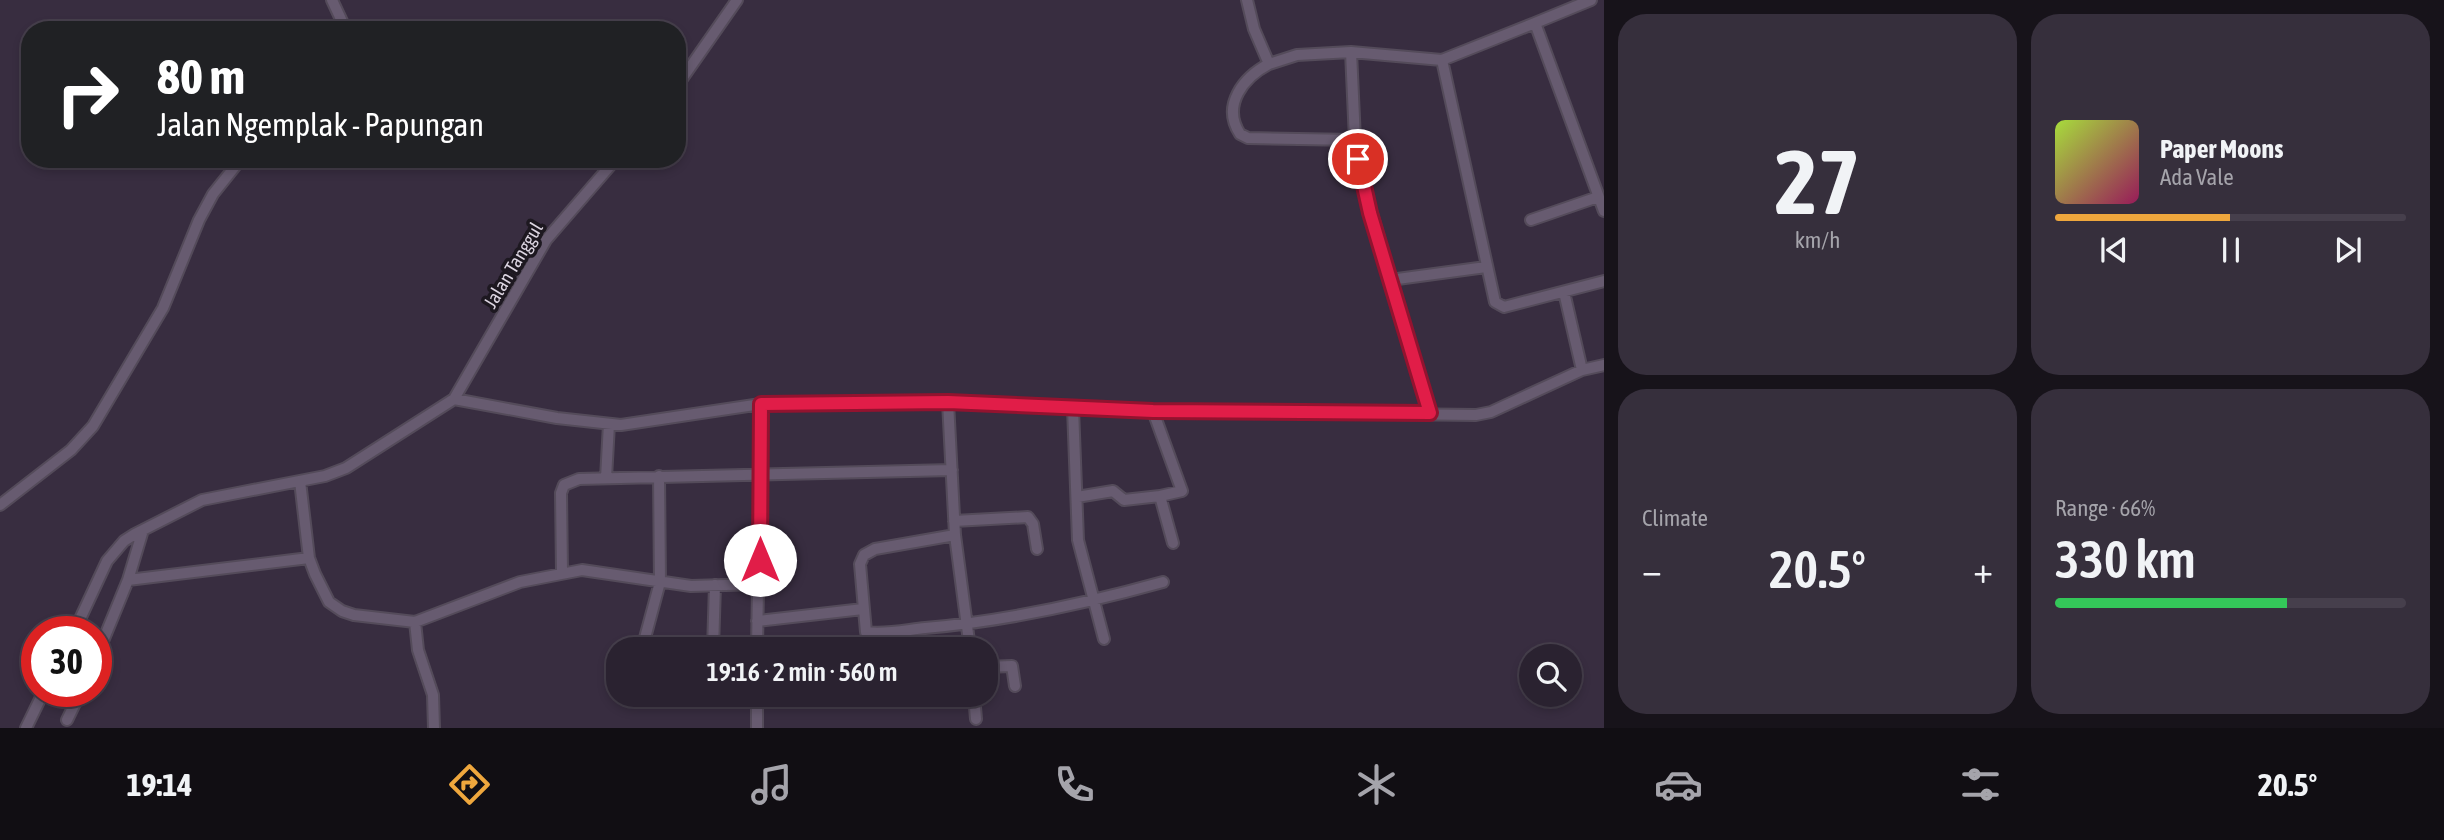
<!DOCTYPE html>
<html lang="en">
<head>
<meta charset="utf-8">
<style>
  :root { --surface:#2a2230; --page:#362f3c; --text:#f1f3f6; --muted:#a5a4ab; --line:#463f4c; --accent:#efa73d }
  body { margin:0; font-family:"Asap Condensed",sans-serif; background:var(--page); color:var(--text); height:100vh; display:flex; flex-direction:column; font-size:26px; white-space:nowrap }
  * { box-sizing:border-box; margin:0 }
  p { font-size:23px; color:var(--muted) }
  .icon { flex:none; width:38px; height:38px; fill:none; stroke:currentColor; stroke-width:2; stroke-linecap:round; stroke-linejoin:round }
  .map { position:relative; flex:1; overflow:hidden }
  .side { display:flex; flex-direction:column; gap:14px; padding:14px; background:#17131a; width:840px }
  .side>* { flex:none }
  .hud { position:absolute; left:21px; top:21px; width:665px; height:147px; border-radius:28px; box-shadow:0 4px 10px #0003,0 0 0 2px var(--line); background:#202124; color:#fff; overflow:hidden }
  .tools { position:absolute; left:1519px; top:644px; display:grid; gap:14px }
  .tools a { display:grid; place-items:center; width:63px; height:63px; border-radius:50%; background:var(--surface); box-shadow:0 4px 10px #0003,0 0 0 2px var(--line); font-size:35px }
  .speed { position:absolute; left:21px; top:616px; display:flex; gap:14px; font-size:35px; font-weight:700; text-align:center }
  .speed>* { display:grid; place-content:center; width:91px; height:91px; border-radius:50%; background:var(--surface); box-shadow:0 4px 10px #0003,0 0 0 2px var(--line); line-height:1 }
  .speed .limit { border:10px solid #d22; background:#fff; color:#111 }
  .pin { position:absolute; display:grid; place-items:center; width:60px; height:60px; color:#fff; margin:-30px; border:4px solid #fff; border-radius:50%; box-shadow:0 2px 7px #0007 }
  .me { position:absolute; width:77px; margin:-38px; rotate:0deg; stroke-linejoin:round; filter:drop-shadow(0 0 5px #0008) }
  .turn { display:flex; align-items:center; gap:24px; height:147px; padding:0 21px; font-size:32px }
  .turn .icon { width:91px; height:91px; stroke-width:2.5 }
  .turn b { display:block; font-size:49px; line-height:60px }
  .big { font-size:52px; font-weight:600; line-height:1.1 }
  .side .tile { flex:1; display:flex; flex-direction:column; justify-content:center; gap:10px; min-width:0; padding:0 24px; border-radius:28px; background:var(--page) }
  .side .dial { align-items:center; gap:0 }
  .dial b { font-size:91px; line-height:1 }
  .song { display:flex; align-items:center; gap:21px }
  .cover { width:84px; height:84px; border-radius:10px; background:linear-gradient(135deg,hsl(80 70% 55%),hsl(330 70% 35%)) }
  .played { height:7px; border-radius:4px; background:linear-gradient(90deg,var(--accent) 50%,var(--line) 50%) }
  .keys { display:flex; justify-content:space-around; direction:ltr }
  .heat { display:flex; justify-content:space-between; align-items:center; font-size:38px; direction:ltr }
  .charge { height:10px; border-radius:5px; background:linear-gradient(90deg,#34c759 66%,var(--line) 0) }
  .side .tiles { flex:1; display:grid; gap:14px; grid-template-columns:repeat(2,1fr) }
  .trip { position:absolute; left:606px; top:637px; width:392px; height:70px; border-radius:28px; background:var(--surface); box-shadow:0 4px 10px #0003,0 0 0 2px var(--line); font-weight:600; line-height:70px; text-align:center }
  .tabs { display:flex; height:112px; justify-content:space-around; align-items:center; background:#110e13; color:var(--muted) }
  .tabs .icon { width:49px; height:49px }
  .tabs .on { color:var(--accent) }
  .tabs b { font-size:32px; color:var(--text) }
  main { display:flex; flex:1; min-height:0 }
  .map>svg:first-child { display:block }
  .lines { fill:none; stroke-linecap:round; stroke-linejoin:round }
  .street-casing { stroke:#544b5a; stroke-width:14 }
  .street { stroke:#675b70; stroke-width:10 }
  .route-casing { stroke:#92132f; stroke-width:18 }
  .route { stroke:#e11d48; stroke-width:12 }
  .labels { text-anchor:middle; dominant-baseline:central; stroke-width:7; stroke-linejoin:round; paint-order:stroke }
  .street-label { font-size:19px; fill:#dcd5e1; stroke:#1d1820 }
</style>
</head>
<body>
<main>
<div class="map">
<svg width="1604" height="728" viewBox="0 0 1604 728">
  <rect width="100%" height="100%" fill="#382d40"/>
  <g class="lines">
    <defs>
      <path id="street" d="M332,0L346,30
        M1247,0L1254,29L1269,64C1244,77 1221,105 1240,134L1248,138L1355,140
        M1591,0L1535,23L1604,211
        M1351,52L1442,60L1535,23
        M1442,60L1495,302L1504,307L1604,281
        M1269,64L1297,55L1351,52L1355,140L1363,183L1430,413
        M677,86L737,0
        M1531,220L1598,197
        M1390,280L1486,267
        M1564,292L1582,370
        M454,399L546,240L616,159
        M948,402L955,535L970,649
        M1073,408L1078,540L1104,639
        M1153,411L1182,491L1160,496L1173,543
        M606,478L609,424
        M300,481L309,558L315,574L329,602L342,611L354,615L415,622L520,582L582,570L691,586L760,584
        M1077,497L1113,491L1124,500L1160,496
        M0,505L71,450L93,426L163,308L199,220L213,194L241,159
        M954,521L1028,517L1033,524L1037,549
        M955,535L875,549L864,555L860,564L866,632C884,635 906,630 925,628C1006,621 1084,604 1163,582
        M562,572L561,493L564,485L579,479L952,470
        M128,580L309,558
        M757,621L863,609
        M415,622L418,650L433,695L434,728
        M74,632L107,561L124,541L135,534L202,500L325,476L346,468L454,399L557,418L621,425L761,404L948,402L1153,411L1476,415L1491,412L1582,370L1604,365
        M642,649L660,582L659,476
        M713,649L715,585
        M757,649L761,404
        M96,658L128,580L143,530
        M985,667L1012,666L1015,686
        M974,695L976,719
        M67,720L81,691
        M26,728L44,691
        M757,728V695"/>
    </defs>
    <use href="#street" class="street-casing"/>
    <use href="#street" class="street"/>
  </g>
  <g class="lines">
    <defs>
      <path id="route" d="M760,560L761,404L948,402L1153,411L1430,413L1370,213L1358,159"/>
    </defs>
    <use href="#route" class="route-casing"/>
    <use href="#route" class="route"/>
  </g>
  <g class="labels">
    <g class="street-label">
      <text transform="translate(513 265) rotate(-59)">Jalan Tanggul</text>
    </g>
  </g>
</svg>
<div class="tools">
<a><svg class="icon" aria-label="search" viewBox="0 0 24 24"><circle cx="10" cy="10" r="6"/><path d="M15 15l6 6"/></svg></a>
</div>
<div class="speed"><div class="limit">30</div></div>
<div class="pin" style="left:1358px;top:159px;background:#d93025"><svg class="icon" aria-label="arrive" viewBox="0 0 24 24"><path d="M6 21V4h12l-3 4 3 4H6"/></svg></div>
<svg class="me" style="left:760px;top:560px" viewBox="-20 -20 40 40"><circle r="19" fill="#fff"/><path d="M0-13L10 11 0 6-10 11z" fill="#e11d48"/></svg>
<div class="trip">19:16 · 2 min · 560 m</div>
<div class="hud">
<div class="turn"><svg class="icon" aria-label="right" viewBox="0 0 24 24"><path d="M7 20v-9h11M14 6l5 5-5 5"/></svg><div><b>80 m</b>Jalan Ngemplak - Papungan</div></div>
</div>
</div>
<section class="side">
<div class="tiles">
<div class="tile dial"><b>27</b><p>km/h</p></div>
<div class="tile">
<div class="song"><i class="cover"></i><div><b>Paper Moons</b><p>Ada Vale</p></div></div>
<div class="played"></div>
<div class="keys"><svg class="icon" aria-label="previous" viewBox="0 0 24 24"><path d="M18 5L8 12l10 7zM5 5v14"/></svg><svg class="icon" aria-label="pause" viewBox="0 0 24 24"><path d="M8 5v14M16 5v14"/></svg><svg class="icon" aria-label="next" viewBox="0 0 24 24"><path d="M6 5l10 7-10 7zM19 5v14"/></svg></div>
</div>
<div class="tile"><p>Climate</p>
<div class="heat"><a>−</a><b class="big">20.5°</b><a>+</a></div>
</div>
<div class="tile"><p>Range · 66%</p><b class="big">330 km</b><div class="charge"></div></div>
</div>
</section>
</main>
<nav class="tabs">
<b>19:14</b>
<svg class="icon on" aria-label="directions" viewBox="0 0 24 24"><path d="M12 3l9 9-9 9-9-9zM9 14v-3h6M13 9l2 2-2 2"/></svg>
<svg class="icon" aria-label="music" viewBox="0 0 24 24"><path d="M9 18V5l10-2v13"/><circle cx="6" cy="18" r="3"/><circle cx="16" cy="16" r="3"/></svg>
<svg class="icon" aria-label="phone" viewBox="0 0 24 24"><path d="M5 4h4l2 5-3 2q2 4 5 5l2-3 5 2v4C11 20 4 13 5 4z"/></svg>
<svg class="icon" aria-label="climate" viewBox="0 0 24 24"><path d="M12 3v18M4 7l16 10M4 17L20 7"/></svg>
<svg class="icon" aria-label="car" viewBox="0 0 24 24"><path d="M5 17H2v-5l4-1 3-4h7l3 4 3 1v5h-3M9 17h6M6 11h13"/><circle cx="7" cy="17" r="2"/><circle cx="17" cy="17" r="2"/></svg>
<svg class="icon" aria-label="filters" viewBox="0 0 24 24"><path d="M4 7h16M4 17h16"/><circle cx="9" cy="7" r="2"/><circle cx="15" cy="17" r="2"/></svg>
<b>20.5°</b>
</nav>
</body>
</html>
